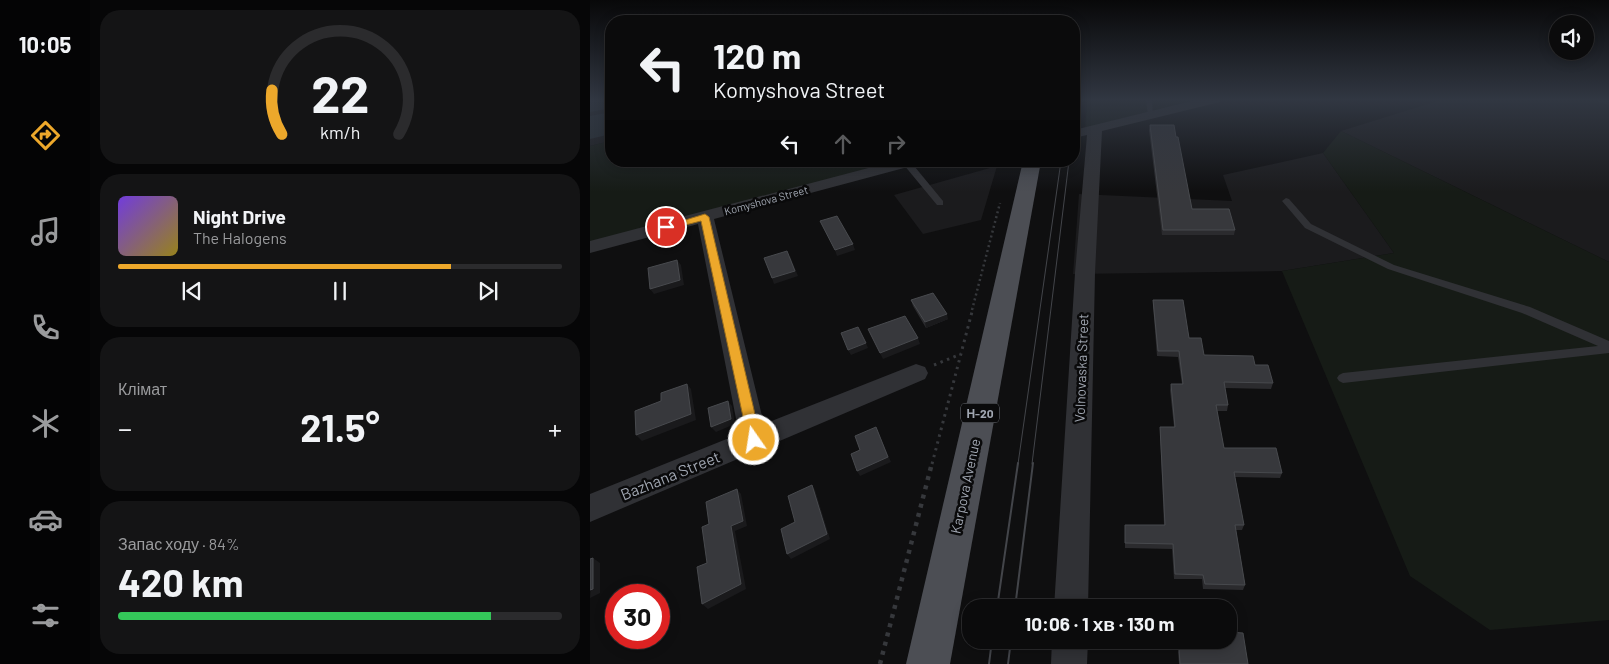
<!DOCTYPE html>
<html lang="uk">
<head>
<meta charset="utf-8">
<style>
  :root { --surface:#0b0b0c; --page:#141415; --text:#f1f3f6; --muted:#9a9b9d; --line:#2b2b2d; --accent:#eda82b }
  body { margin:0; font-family:Barlow,sans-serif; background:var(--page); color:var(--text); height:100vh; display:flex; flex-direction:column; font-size:19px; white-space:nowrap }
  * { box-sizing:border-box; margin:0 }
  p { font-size:16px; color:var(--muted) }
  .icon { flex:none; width:28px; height:28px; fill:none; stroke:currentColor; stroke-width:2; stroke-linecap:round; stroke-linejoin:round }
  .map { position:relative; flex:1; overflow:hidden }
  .details { display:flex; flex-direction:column; gap:10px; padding:10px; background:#060607; width:500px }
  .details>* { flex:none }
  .top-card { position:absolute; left:15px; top:15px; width:475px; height:152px; border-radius:20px; box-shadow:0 2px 12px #0003,0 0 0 1px var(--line); background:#0b0b0c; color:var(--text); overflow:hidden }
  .controls { position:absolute; left:959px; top:15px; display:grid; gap:10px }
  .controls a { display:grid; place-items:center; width:45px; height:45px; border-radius:50%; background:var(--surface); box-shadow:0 2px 12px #0003,0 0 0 1px var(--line); font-size:25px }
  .speed { position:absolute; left:15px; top:584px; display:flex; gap:10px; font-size:25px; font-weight:700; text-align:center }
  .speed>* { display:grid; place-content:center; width:65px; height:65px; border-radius:50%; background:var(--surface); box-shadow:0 2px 12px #0003,0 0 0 1px var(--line); line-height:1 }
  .speed .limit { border:8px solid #d22; background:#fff; color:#111 }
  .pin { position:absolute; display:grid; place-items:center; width:42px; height:42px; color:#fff; margin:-21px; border:2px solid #fff; border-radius:50%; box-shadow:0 1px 5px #0007 }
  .me { position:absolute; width:55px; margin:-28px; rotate:347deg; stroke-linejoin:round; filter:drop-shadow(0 0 4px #0008) }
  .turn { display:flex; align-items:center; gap:18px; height:105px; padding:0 25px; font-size:22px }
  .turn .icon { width:65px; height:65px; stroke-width:2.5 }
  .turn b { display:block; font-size:35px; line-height:42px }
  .lanes { display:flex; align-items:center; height:48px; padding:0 25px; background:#0003; justify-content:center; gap:25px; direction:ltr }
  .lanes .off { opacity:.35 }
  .big { font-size:38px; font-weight:700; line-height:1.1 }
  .details .widget { flex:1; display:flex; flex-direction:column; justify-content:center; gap:8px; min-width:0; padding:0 18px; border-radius:20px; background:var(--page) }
  .details .dial { align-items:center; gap:0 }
  .dial svg { height:130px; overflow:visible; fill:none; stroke:var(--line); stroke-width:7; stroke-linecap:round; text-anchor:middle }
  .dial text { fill:var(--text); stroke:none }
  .song { display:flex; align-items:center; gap:15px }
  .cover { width:60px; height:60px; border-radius:8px; background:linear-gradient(135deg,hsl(260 70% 55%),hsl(50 70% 35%)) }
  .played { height:5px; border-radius:2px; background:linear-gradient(90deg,var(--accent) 75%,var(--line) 75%) }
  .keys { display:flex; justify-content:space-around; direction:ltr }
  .heat { display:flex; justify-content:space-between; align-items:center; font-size:28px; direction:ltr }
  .charge { height:8px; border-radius:4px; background:linear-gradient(90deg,#34c759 84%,var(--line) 0) }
  .trip { position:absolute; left:372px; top:599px; width:275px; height:50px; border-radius:20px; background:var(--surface); box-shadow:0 2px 12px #0003,0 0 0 1px var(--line); font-weight:700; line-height:50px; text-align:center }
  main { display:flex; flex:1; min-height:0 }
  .tabs { display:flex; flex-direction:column; width:90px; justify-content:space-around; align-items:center; background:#040405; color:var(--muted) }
  .tabs .icon { width:35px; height:35px }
  .tabs .active { color:var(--accent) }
  .tabs b { font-size:22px; color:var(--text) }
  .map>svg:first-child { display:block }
  .built { fill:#1b1b1d }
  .green { fill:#161b16 }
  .water { fill:#262e33 }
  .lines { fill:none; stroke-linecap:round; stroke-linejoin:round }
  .path-far2 { stroke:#36383c; stroke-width:2.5; stroke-dasharray:2 3; stroke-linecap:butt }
  .path-far1 { stroke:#36383c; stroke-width:3; stroke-dasharray:2.5 4.5; stroke-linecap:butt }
  .path { stroke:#36383c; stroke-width:4.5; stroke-dasharray:4 5.5; stroke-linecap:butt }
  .lane { fill:#303135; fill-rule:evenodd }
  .street { fill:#303135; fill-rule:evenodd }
  .primary { fill:#4c4e54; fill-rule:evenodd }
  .tram-far1 { stroke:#43454a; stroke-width:1 }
  .tram { stroke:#43454a; stroke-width:2 }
  .wall { fill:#2b2b2e }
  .shaded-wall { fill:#1a1a1c }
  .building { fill:#37383c; stroke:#484a4e }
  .route { fill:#eda82b; stroke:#9a6d1c }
  .labels { text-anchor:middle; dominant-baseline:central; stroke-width:5; stroke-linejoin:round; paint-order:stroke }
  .far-street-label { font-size:11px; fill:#a0a6b1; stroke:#0a0a0b }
  .shield { fill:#0a0a0b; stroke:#73777f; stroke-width:1 }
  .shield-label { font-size:12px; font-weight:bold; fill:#a0a6b1 }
  .street-label { font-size:14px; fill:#a0a6b1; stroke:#0a0a0b }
  .near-street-label { font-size:16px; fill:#a0a6b1; stroke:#0a0a0b }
</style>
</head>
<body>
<main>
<nav class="tabs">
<b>10:05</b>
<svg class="icon active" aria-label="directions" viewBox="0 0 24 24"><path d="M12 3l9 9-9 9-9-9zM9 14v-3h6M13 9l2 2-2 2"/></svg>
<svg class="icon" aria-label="music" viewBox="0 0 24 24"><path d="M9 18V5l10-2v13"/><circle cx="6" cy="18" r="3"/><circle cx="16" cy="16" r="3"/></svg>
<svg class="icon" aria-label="phone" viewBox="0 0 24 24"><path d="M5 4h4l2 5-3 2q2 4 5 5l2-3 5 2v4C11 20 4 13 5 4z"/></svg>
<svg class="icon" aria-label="climate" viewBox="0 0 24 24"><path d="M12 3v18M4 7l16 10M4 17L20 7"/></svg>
<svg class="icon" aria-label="car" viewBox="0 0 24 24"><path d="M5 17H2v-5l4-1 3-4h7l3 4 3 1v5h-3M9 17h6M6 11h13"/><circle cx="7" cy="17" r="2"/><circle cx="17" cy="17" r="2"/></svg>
<svg class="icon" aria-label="filters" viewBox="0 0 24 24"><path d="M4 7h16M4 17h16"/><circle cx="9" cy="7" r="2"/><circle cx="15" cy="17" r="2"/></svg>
</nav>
<section class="details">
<div class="widget dial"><svg viewBox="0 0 100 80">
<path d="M14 69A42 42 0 1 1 86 69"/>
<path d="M14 69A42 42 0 0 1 8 42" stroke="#eda82b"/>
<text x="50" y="56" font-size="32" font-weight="700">22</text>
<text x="50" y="72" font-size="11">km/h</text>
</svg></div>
<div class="widget">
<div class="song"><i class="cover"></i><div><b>Night Drive</b><p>The Halogens</p></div></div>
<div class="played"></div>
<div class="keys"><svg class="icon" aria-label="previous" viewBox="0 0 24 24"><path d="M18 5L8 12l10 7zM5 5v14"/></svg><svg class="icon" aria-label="pause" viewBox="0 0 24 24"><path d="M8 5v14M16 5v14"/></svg><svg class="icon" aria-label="next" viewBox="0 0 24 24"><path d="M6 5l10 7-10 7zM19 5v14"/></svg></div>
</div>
<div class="widget"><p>Клімат</p>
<div class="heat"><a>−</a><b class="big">21.5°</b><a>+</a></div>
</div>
<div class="widget"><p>Запас ходу · 84%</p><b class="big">420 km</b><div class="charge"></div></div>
</section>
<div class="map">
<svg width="1019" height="664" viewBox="0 0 1019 664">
  <rect width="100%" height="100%" fill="#0f0f10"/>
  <path class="built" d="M0,99H21V141L0,146Z
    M854,99H1019V262L751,131Z
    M733,153L804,253L692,271L483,274L489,194L642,201L633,175Z
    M407,166L391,220L333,234L304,195Z"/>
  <path class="green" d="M497,99H625L495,132Z
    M751,131L1019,262V620L900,630L820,576L692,271L804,253L733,153Z
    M21,141V161H324L0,247V146Z"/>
  <path class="water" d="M0,99H21V108L0,112Z
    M21,112V134L0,139V116Z"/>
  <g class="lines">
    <path class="path-far2" d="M382,310L410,203"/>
    <path class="path-far1" d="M344,365L371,354
      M342,464L383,308"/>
    <path class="path" d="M290,664L342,463"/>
    <path class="lane" d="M556,99H562L563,116L558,115Z
      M314,161H320L353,201V205H347L314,165Z
      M696,198L699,199L721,224L804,265L940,307L1019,341V353L753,383L749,381L747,378L749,375L753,373L1008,346L932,313L798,269L715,228L692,201Z"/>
    <path class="street" d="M610,99H631L630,102L512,131L505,273L498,608H464L485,273L497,135L484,138V130Z
      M305,161H331L329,164L124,219L174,424L326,364L335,367L338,373L335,379L0,522V494L149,434L108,224L0,253V241Z
      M462,640H498L497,664H461Z"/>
    <path class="primary" d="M433,161H451L360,664H316Z"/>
    <path class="tram-far1" d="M484,118L486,99
      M428,464L471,161
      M442,464L479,161"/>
    <path class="tram" d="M407,608L428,463
      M425,608L443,463
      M399,664L402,640
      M418,664L421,640"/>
  </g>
  <path class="wall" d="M1000,99H1019V105Z
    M560,125L602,209L645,230L644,235H572L559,130Z
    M321,300L358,319L336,328L323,306Z
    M563,300L614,355L665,365L683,383L681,389L635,388L638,405L637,411H627L634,448L692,473L690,478L645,477L654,525L652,530H646L655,585L653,590L613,589L612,579H584L582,549L535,548V525H574L570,433V427H584L580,390L581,384H592L588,357L567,356L563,305Z
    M629,640H639L658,664H589L588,652L589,648L630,649Z"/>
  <path class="shaded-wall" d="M263,244L265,250L247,256L245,250Z
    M200,256L208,276L184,284L182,278Z
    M87,260L91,265L94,285L64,294L60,289Z
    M357,314L358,319L336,328L335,322Z
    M328,338L330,344L293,359L290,353Z
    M276,343L278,348L261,355L258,350Z
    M97,384L101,389L106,420L52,441L46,435Z
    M138,401L142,406L145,424L126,432L121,427Z
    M286,427L301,462L270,476L267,471Z
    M222,485L225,490L240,539L201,559L197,554Z
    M147,489L151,494L157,526L145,531L156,589L118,609L112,604L141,526Z
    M3,558L10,563V593L0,598Z"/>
  <path class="building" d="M560,125H584L586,137H588L602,209H639L645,230H573Z
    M247,216L263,244L245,250L230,221Z
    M197,251L205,271L182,278L174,258Z
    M87,260L90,280L60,289L58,268Z
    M343,293L357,314L335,322L321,300Z
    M563,300H593L599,338H611L614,355L663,356L665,365H678L683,383L634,382L638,405H626L634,448H686L692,473L644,472L654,525H645L655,585L615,584L613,575L585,574L583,544L535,543V525H575L570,427H585L581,384H593L589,351H568Z
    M315,316L328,338L290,353L278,329Z
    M268,327L276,343L258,350L251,333Z
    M97,384L101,414L46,435L45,411L71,401V393Z
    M138,401L141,419L121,427L118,408Z
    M286,427L298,457L267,471L261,454L270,450L265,436Z
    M222,485L237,534L197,554L191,529L205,522L198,496Z
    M147,489L153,521L141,526L151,584L112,604L107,567L117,563L112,527L119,524L116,502Z
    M3,558V589L0,590V559Z
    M639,632L653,633L658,664H590L589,648L632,649L631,640H639Z"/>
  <linearGradient id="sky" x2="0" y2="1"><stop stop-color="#080809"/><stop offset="0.52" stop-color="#313742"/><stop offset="1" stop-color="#313742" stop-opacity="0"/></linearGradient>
  <rect width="1019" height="192" fill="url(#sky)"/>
  <path class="route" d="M115,214L119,217L171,440L169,444L164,445L160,444L158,440L111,221L76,230L72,227Z"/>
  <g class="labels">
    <g class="far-street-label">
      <text transform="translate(176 200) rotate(-15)">Komyshova Street</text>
    </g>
    <rect class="shield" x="371" y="403.5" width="38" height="19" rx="4"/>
    <g class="shield-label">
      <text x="390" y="413">Н-20</text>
    </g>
    <g class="street-label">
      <text transform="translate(491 368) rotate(-88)">Volnovaska Street</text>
      <text transform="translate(375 486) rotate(-78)">Karpova Avenue</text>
    </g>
    <g class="near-street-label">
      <text transform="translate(80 475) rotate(-22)">Bazhana Street</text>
    </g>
  </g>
</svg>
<div class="controls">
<a><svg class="icon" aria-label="sound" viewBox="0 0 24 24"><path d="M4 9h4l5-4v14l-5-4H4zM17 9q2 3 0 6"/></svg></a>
</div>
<div class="speed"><div class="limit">30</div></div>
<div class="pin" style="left:76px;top:227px;background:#d93025"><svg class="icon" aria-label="arrive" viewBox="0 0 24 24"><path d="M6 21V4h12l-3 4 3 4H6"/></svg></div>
<svg class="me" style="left:164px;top:440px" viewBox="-20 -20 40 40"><circle r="17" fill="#eda82b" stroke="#fff" stroke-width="3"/><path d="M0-11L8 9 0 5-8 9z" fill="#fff"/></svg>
<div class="trip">10:06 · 1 хв · 130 m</div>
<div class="top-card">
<div class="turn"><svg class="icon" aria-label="left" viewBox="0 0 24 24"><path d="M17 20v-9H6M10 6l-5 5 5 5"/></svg><div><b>120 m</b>Komyshova Street</div></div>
<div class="lanes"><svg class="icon" aria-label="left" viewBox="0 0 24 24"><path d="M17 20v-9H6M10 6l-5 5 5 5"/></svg><svg class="icon off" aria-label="ahead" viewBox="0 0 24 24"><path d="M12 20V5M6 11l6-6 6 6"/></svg><svg class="icon off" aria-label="right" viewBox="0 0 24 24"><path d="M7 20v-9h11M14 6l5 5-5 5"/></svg></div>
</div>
</div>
</main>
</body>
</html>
